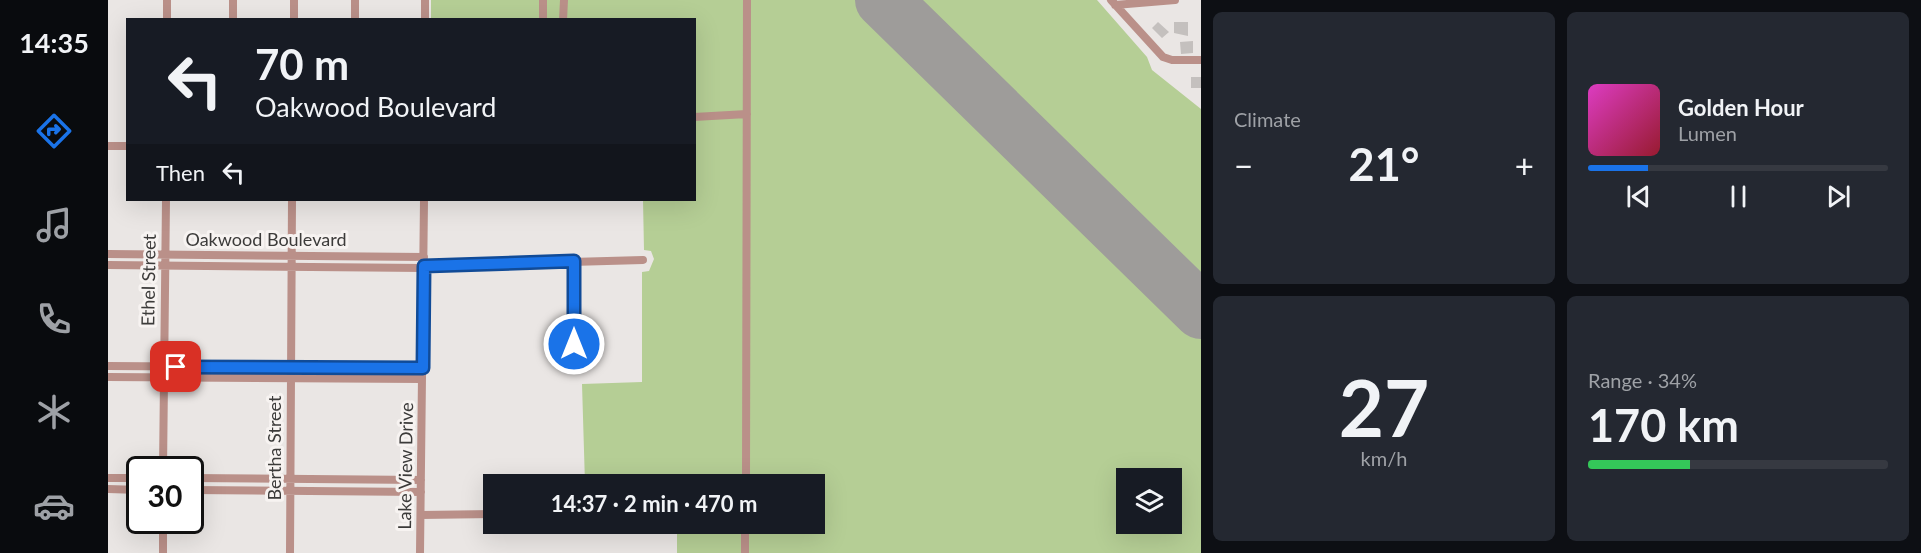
<!DOCTYPE html>
<html lang="en">
<head>
<meta charset="utf-8">
<style>
  :root { --surface:#171b24; --page:#242831; --text:#f1f3f6; --muted:#9ea1a6; --line:#363941; --accent:#1a73e8 }
  body { margin:0; font-family:Lato,sans-serif; background:var(--page); color:var(--text); height:100vh; display:flex; flex-direction:column; font-size:22px; white-space:nowrap }
  * { box-sizing:border-box; margin:0 }
  p { font-size:20px; color:var(--muted) }
  .icon { flex:none; width:33px; height:33px; fill:none; stroke:currentColor; stroke-width:2; stroke-linecap:round; stroke-linejoin:round }
  .map { position:relative; flex:1; overflow:hidden }
  .side { display:flex; flex-direction:column; gap:12px; padding:12px; background:#0d0f14; width:720px }
  .side>* { flex:none }
  .top-card { position:absolute; left:18px; top:18px; width:570px; height:183px; border-radius:0px; box-shadow:0 6px 24px #0002; background:#171b24; color:var(--text); overflow:hidden }
  .controls { position:absolute; left:1008px; top:468px; display:grid; gap:12px }
  .controls a { display:grid; place-items:center; width:66px; height:66px; border-radius:0px; background:var(--surface); box-shadow:0 6px 24px #0002; font-size:30px }
  .speed { position:absolute; left:18px; top:456px; display:flex; gap:12px; font-size:30px; font-weight:700; text-align:center }
  .speed>* { display:grid; place-content:center; width:78px; height:78px; border-radius:50%; background:var(--surface); box-shadow:0 6px 24px #0002; line-height:1 }
  .speed .limit { border:3px solid #111; border-radius:9px; background:#fff; color:#111 }
  .pin { position:absolute; display:grid; place-items:center; width:51px; height:51px; color:#fff; margin:-26px; border-radius:12px; box-shadow:0 3px 9px #0006 }
  .me { position:absolute; width:66px; margin:-33px; rotate:0deg; stroke-linejoin:round; filter:drop-shadow(0 0 4px #0008) }
  .turn { display:flex; align-items:center; gap:21px; height:126px; padding:0 30px; font-size:27px }
  .turn .icon { width:78px; height:78px; stroke-width:2.5 }
  .turn b { display:block; font-size:42px; line-height:51px }
  .then { display:flex; align-items:center; height:57px; padding:0 30px; background:#0003; gap:12px; font-size:22px }
  .big { font-size:45px; font-weight:700; line-height:1.1 }
  .side .card { flex:1; display:flex; flex-direction:column; justify-content:center; gap:9px; min-width:0; padding:0 21px; border-radius:9px; background:var(--page) }
  .side .dial { align-items:center; gap:0 }
  .dial b { font-size:78px; line-height:1 }
  .song { display:flex; align-items:center; gap:18px }
  .cover { width:72px; height:72px; border-radius:9px; background:linear-gradient(135deg,hsl(310 70% 55%),hsl(350 70% 35%)) }
  .played { height:6px; border-radius:3px; background:linear-gradient(90deg,var(--accent) 20%,var(--line) 20%) }
  .keys { display:flex; justify-content:space-around; direction:ltr }
  .heat { display:flex; justify-content:space-between; align-items:center; font-size:33px; direction:ltr }
  .charge { height:9px; border-radius:4px; background:linear-gradient(90deg,#34c759 34%,var(--line) 0) }
  .side .tiles { flex:1; display:grid; gap:12px; grid-template-columns:repeat(2,1fr) }
  .trip { position:absolute; left:375px; top:474px; width:342px; height:60px; border-radius:0px; background:var(--surface); box-shadow:0 6px 24px #0002; font-weight:700; line-height:60px; text-align:center }
  main { display:flex; flex:1; min-height:0 }
  .tab-bar { display:flex; flex-direction:column; width:108px; justify-content:space-around; align-items:center; background:#090b0e; color:var(--muted) }
  .tab-bar .icon { width:42px; height:42px }
  .tab-bar .selected { color:var(--accent) }
  .tab-bar b { font-size:27px; color:var(--text) }
  .map>svg:first-child { display:block }
  .green { fill:#b5ce95; fill-rule:evenodd }
  .lines { fill:none; stroke-linecap:round; stroke-linejoin:round }
  .runway { stroke:#9e9c9a; stroke-width:56 }
  .building { fill:#c4c0be }
  .minor { stroke:#ba9089; stroke-width:8 }
  .route-casing { stroke:#114b97; stroke-width:15 }
  .route { stroke:#1a73e8; stroke-width:10 }
  .labels { text-anchor:middle; dominant-baseline:central; stroke-width:6; stroke-linejoin:round; paint-order:stroke }
  .street-label { font-size:18px; fill:#3c3b3a; stroke:#f7f3f1 }
</style>
</head>
<body>
<main>
<nav class="tab-bar">
<b>14:35</b>
<svg class="icon selected" aria-label="directions" viewBox="0 0 24 24"><path d="M12 3l9 9-9 9-9-9zM9 14v-3h6M13 9l2 2-2 2"/></svg>
<svg class="icon" aria-label="music" viewBox="0 0 24 24"><path d="M9 18V5l10-2v13"/><circle cx="6" cy="18" r="3"/><circle cx="16" cy="16" r="3"/></svg>
<svg class="icon" aria-label="phone" viewBox="0 0 24 24"><path d="M5 4h4l2 5-3 2q2 4 5 5l2-3 5 2v4C11 20 4 13 5 4z"/></svg>
<svg class="icon" aria-label="climate" viewBox="0 0 24 24"><path d="M12 3v18M4 7l16 10M4 17L20 7"/></svg>
<svg class="icon" aria-label="car" viewBox="0 0 24 24"><path d="M5 17H2v-5l4-1 3-4h7l3 4 3 1v5h-3M9 17h6M6 11h13"/><circle cx="7" cy="17" r="2"/><circle cx="17" cy="17" r="2"/></svg>
</nav>
<div class="map">
<svg width="1093" height="553" viewBox="0 0 1093 553">
  <rect width="100%" height="100%" fill="#eae6e4"/>
  <path class="green" d="M323,0H753L1093,336V553H569V524H706V484H477L474,384L534,382V272L541,271L546,259L543,251L536,250L535,200H586V20L323,19ZM1018,478H1064V524H1018Z
    M804,0H989L1039,57L1044,70L1093,109V282Z"/>
  <g class="lines">
    <path class="runway" d="M775,0L1093,311"/>
  </g>
  <path class="building" d="M1050,22L1061,32L1054,38L1044,28Z
    M1066,22H1080V36L1066,33Z
    M1085,41V53L1073,54L1072,42Z
    M1083,77H1093V88H1083Z"/>
  <g class="lines">
    <path class="minor" d="M125,0V20
      M317,0V20
      M1003,0L1055,57L1064,60H1093
      M1007,5L1067,0
      M59,20V0
      M186,20V0
      M247,20V0
      M435,20V0
      M455,20L456,0
      M586,117L639,114
      M0,146H20
      M0,254L316,257
      M0,265L316,268
      M316,266L535,260
      M466,344V261
      M0,366L315,368
      M0,377L314,379
      M55,470L58,200
      M0,478H32
      M82,478L313,480
      M638,484L639,0
      M0,489L32,490
      M82,490L313,492
      M313,515L386,514
      M55,553V520
      M182,553L184,200
      M312,553L316,200
      M637,553V524"/>
  </g>
  <g class="lines">
    <defs>
      <path id="route" d="M68,367L315,368L316,266L466,261V344"/>
    </defs>
    <use href="#route" class="route-casing"/>
    <use href="#route" class="route"/>
  </g>
  <g class="labels">
    <g class="street-label">
      <text x="158" y="239">Oakwood Boulevard</text>
      <text transform="translate(40 280) rotate(-89)">Ethel Street</text>
      <text transform="translate(166 448) rotate(-90)">Bertha Street</text>
      <text transform="translate(297 466) rotate(-89)">Lake View Drive</text>
    </g>
  </g>
</svg>
<div class="controls">
<a><svg class="icon" aria-label="layers" viewBox="0 0 24 24"><path d="M12 4l9 5-9 5-9-5zM3 14l9 5 9-5"/></svg></a>
</div>
<div class="speed"><div class="limit">30</div></div>
<div class="pin" style="left:68px;top:367px;background:#d93025"><svg class="icon" aria-label="arrive" viewBox="0 0 24 24"><path d="M6 21V4h12l-3 4 3 4H6"/></svg></div>
<svg class="me" style="left:466px;top:344px" viewBox="-20 -20 40 40"><circle r="17" fill="#1a73e8" stroke="#fff" stroke-width="3"/><path d="M0-11L8 9 0 5-8 9z" fill="#fff"/></svg>
<div class="trip">14:37 · 2 min · 470 m</div>
<div class="top-card">
<div class="turn"><svg class="icon" aria-label="left" viewBox="0 0 24 24"><path d="M17 20v-9H6M10 6l-5 5 5 5"/></svg><div><b>70 m</b>Oakwood Boulevard</div></div>
<div class="then">Then<svg class="icon" aria-label="left" viewBox="0 0 24 24"><path d="M17 20v-9H6M10 6l-5 5 5 5"/></svg></div>
</div>
</div>
<section class="side">
<div class="tiles">
<div class="card"><p>Climate</p>
<div class="heat"><a>−</a><b class="big">21°</b><a>+</a></div>
</div>
<div class="card">
<div class="song"><i class="cover"></i><div><b>Golden Hour</b><p>Lumen</p></div></div>
<div class="played"></div>
<div class="keys"><svg class="icon" aria-label="previous" viewBox="0 0 24 24"><path d="M18 5L8 12l10 7zM5 5v14"/></svg><svg class="icon" aria-label="pause" viewBox="0 0 24 24"><path d="M8 5v14M16 5v14"/></svg><svg class="icon" aria-label="next" viewBox="0 0 24 24"><path d="M6 5l10 7-10 7zM19 5v14"/></svg></div>
</div>
<div class="card dial"><b>27</b><p>km/h</p></div>
<div class="card"><p>Range · 34%</p><b class="big">170 km</b><div class="charge"></div></div>
</div>
</section>
</main>
</body>
</html>
